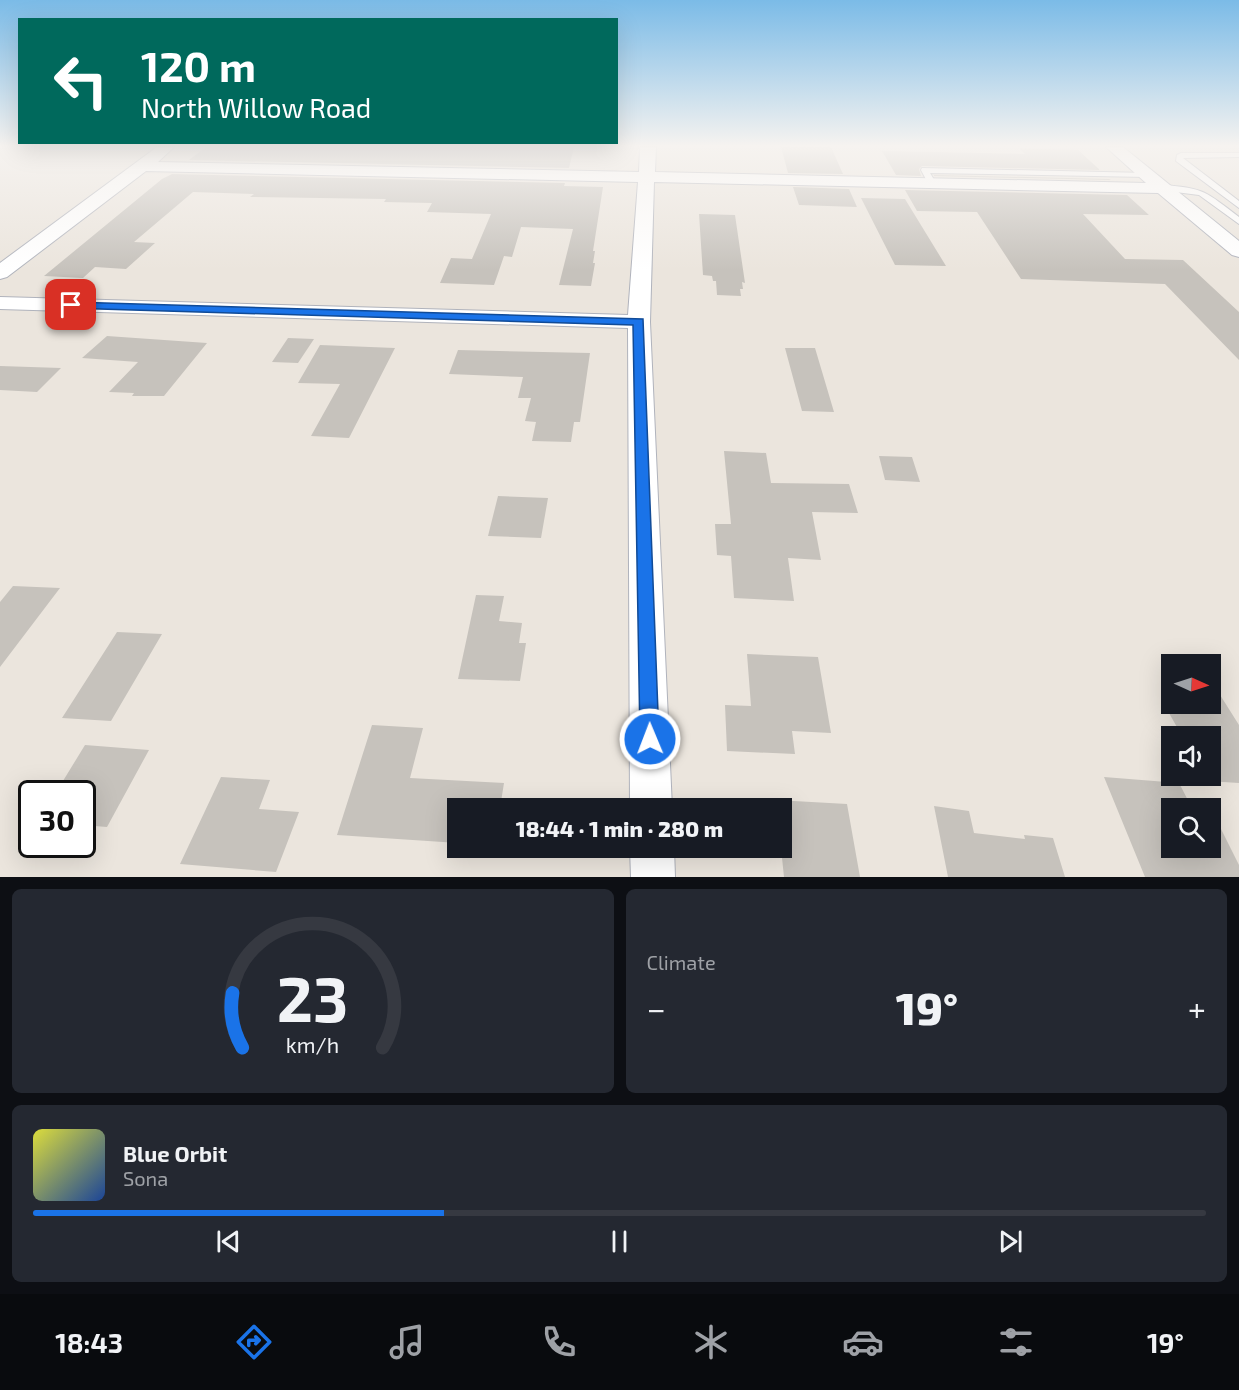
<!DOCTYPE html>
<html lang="en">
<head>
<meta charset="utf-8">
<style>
  :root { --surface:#171b24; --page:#242831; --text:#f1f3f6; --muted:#9ea1a6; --line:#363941; --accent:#1a73e8 }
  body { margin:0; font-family:"Exo 2",sans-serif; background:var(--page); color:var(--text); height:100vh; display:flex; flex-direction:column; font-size:22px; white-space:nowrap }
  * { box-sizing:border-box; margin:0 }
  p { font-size:20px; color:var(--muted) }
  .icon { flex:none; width:33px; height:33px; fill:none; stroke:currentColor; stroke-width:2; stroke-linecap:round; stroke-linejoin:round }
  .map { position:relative; height:877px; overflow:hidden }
  .sheet { display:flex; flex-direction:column; gap:12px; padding:12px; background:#0d0f14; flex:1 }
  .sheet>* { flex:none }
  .banner { position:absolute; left:18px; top:18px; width:600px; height:126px; border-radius:0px; box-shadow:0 6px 24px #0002; background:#00695c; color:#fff; overflow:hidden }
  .needle { width:39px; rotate:93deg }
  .controls { position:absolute; left:1161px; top:654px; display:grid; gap:12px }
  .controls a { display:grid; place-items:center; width:60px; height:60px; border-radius:0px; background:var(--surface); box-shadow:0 6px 24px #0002; font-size:30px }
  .speed { position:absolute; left:18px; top:780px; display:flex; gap:12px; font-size:30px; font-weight:700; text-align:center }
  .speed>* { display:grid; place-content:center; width:78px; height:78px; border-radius:50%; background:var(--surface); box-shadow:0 6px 24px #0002; line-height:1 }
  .speed .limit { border:3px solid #111; border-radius:9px; background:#fff; color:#111 }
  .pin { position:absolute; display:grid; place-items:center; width:51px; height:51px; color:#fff; margin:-26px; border-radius:12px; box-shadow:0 3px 9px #0006 }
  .me { position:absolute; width:66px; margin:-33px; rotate:359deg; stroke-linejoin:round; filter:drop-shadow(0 0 4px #0008) }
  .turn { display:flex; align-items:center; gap:21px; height:126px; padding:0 24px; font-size:27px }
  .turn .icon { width:78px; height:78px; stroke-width:2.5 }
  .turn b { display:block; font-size:42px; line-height:51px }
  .big { font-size:45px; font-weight:800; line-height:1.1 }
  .sheet .tile { flex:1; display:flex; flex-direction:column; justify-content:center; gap:9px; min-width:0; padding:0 21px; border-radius:9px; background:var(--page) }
  .sheet .dial { align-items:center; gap:0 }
  .dial svg { height:156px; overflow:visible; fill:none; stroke:var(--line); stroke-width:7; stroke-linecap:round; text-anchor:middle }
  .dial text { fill:var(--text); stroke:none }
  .song { display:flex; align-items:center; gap:18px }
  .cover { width:72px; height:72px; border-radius:9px; background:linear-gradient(135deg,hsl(60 70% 55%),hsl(220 70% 35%)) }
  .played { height:6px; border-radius:3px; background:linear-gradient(90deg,var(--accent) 35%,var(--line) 35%) }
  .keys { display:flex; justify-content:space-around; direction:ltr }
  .heat { display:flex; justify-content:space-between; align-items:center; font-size:33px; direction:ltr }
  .sheet .tiles { flex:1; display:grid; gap:12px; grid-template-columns:1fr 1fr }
  .tile:last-child { grid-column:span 2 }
  .trip { position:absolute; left:447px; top:798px; width:345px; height:60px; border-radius:0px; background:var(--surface); box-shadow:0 6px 24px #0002; font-weight:800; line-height:60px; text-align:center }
  .tabs { display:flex; height:96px; justify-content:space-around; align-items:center; background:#090b0e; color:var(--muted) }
  .tabs .icon { width:42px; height:42px }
  .tabs .current { color:var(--accent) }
  .tabs b { font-size:27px; color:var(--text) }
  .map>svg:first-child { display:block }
  .building { fill:#c6c2bc }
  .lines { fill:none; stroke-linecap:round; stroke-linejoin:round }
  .lane-casing { stroke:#b0b3bc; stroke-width:2 }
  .street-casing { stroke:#b0b3bc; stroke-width:2 }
  .lane { fill:#fff; fill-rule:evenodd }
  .street { fill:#fff; fill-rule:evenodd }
  .route { fill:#1a73e8; stroke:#114b97; stroke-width:1.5 }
</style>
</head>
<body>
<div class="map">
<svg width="1239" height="877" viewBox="0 0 1239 877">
  <rect width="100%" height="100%" fill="#ebe5dd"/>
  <path class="building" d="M206,147H574L569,168L189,160Z
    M781,147H831L843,174L788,173Z
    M1019,148L1078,150L1100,170L922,166L919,169L921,176L896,175L882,151L1025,154Z
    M172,174L565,183L564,186L603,187L593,251H595L593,263H595L591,286L559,285L573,229L521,227L512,257L504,256L494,285L440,283L451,258L472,259L491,214L427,212L432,203L384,202L386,199L250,197L254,194L193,192L134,242L155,243L126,269L95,267L83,278L44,276L162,179Z
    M934,175L1109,179L1111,180L934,176Z
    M793,187L849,189L857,207L799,205Z
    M905,190L1127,195L1149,215L1083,214L1125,259L1183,260L1239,312V360L1165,284L1021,279L977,212L917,211Z
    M861,198L905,199L946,266L895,265Z
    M699,214L735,215L745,283L742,282L743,289H740L741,296L717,295L716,281H713L712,276L703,275Z
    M107,336L207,343L164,396H132L134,393L109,392L138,362L82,358Z
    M288,338L314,339L298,363L272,362Z
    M320,345L395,348L349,438L311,436L340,384L298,383Z
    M785,348H815L834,412L802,411Z
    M458,350L590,353L580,422H574L571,442L532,441L536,422L525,421L531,398H518L523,377L449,374Z
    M0,366L61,368L37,392L0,390Z
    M724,451L766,453L771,483L849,484L858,513L812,512L821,560L788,558L794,601L734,598L731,556L717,555L715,524H731Z
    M879,456L912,457L920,482L885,480Z
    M498,496L548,498L541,538L488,536Z
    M13,586L60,588L0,667V602Z
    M476,595L504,596L499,621L522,623L519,643H526L520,681L458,679Z
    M117,632L162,634L111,721L62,718Z
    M747,654L818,657L831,733L792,731L795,754L727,751L725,705L751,706Z
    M1210,679L1239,725V783L1207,781L1204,776H1210V736H1182L1169,713L1197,714L1191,704H1210Z
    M372,725L423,728L410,778L504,783L500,808H458V843L337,835Z
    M85,745L149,750L107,827L82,825V794H55Z
    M221,777L270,780L259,809L299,812L276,872L180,864Z
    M1104,777L1179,783L1192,808H1172V848H1210V826L1220,827L1239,865V877H1145Z
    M776,800L847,804L860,877H784L781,848L782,808H777Z
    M934,806L969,811L974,833L1025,839L1024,835L1053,838L1065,877H948Z
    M458,848H494L492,857L457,855Z"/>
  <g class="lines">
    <defs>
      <path id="lane" d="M1181,153H1239V157L1183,158L1239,201V208L1176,161L1177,155Z
        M922,168L1147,173L1151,175L1147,177L930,173L936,183L932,185H929L921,170Z
        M1163,185C1205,188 1206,192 1239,217V224L1199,195L1160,190L1159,188Z"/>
      <path id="street" d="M157,147H174L158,162L639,172L640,147H656L655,172L1146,183L1106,147H1123L1239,241V257L1232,255L1158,193L654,182L650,322L672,808H630L628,328L0,309V297L628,315L638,182L146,171L7,277L0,279V263Z
        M630,848H674L675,877H631Z"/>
    </defs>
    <use href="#lane" class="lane-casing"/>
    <use href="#street" class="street-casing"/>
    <use href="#lane" class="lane"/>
    <use href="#street" class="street"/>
  </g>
  <linearGradient id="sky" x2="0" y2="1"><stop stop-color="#7bbbe7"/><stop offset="0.54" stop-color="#f6f3f0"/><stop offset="1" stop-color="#f6f3f0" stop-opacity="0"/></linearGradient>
  <rect width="1239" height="270" fill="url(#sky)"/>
  <path class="route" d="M71,302L643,319L659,739L657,746L650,749L642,746L640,739L633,325L67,308L66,305Z"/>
</svg>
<div class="controls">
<a><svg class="needle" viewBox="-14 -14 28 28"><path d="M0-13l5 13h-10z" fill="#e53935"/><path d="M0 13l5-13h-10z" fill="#9ea1a6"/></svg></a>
<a><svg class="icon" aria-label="sound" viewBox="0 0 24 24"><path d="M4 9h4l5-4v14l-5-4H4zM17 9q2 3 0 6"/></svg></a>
<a><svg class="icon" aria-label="search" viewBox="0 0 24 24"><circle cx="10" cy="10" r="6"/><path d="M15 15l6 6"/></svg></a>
</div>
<div class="speed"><div class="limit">30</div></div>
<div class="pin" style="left:71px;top:305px;background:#d93025"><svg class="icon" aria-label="arrive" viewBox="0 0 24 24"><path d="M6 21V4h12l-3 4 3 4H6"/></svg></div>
<svg class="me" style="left:650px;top:739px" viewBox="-20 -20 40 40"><circle r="17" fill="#1a73e8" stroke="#fff" stroke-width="3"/><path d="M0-11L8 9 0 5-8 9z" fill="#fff"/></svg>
<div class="trip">18:44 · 1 min · 280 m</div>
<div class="banner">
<div class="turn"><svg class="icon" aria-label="left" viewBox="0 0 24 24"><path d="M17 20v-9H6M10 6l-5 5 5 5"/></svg><div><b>120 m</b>North Willow Road</div></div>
</div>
</div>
<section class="sheet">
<div class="tiles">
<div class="tile dial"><svg viewBox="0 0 100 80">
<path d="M14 69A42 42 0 1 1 86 69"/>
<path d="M14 69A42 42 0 0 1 9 41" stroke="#1a73e8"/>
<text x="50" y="56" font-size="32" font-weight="700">23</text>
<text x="50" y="72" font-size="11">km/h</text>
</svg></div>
<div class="tile"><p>Climate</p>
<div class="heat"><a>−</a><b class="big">19°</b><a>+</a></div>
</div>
<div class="tile">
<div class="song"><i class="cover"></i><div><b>Blue Orbit</b><p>Sona</p></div></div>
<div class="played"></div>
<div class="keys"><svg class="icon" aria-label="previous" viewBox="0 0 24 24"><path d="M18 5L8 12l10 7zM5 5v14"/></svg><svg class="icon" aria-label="pause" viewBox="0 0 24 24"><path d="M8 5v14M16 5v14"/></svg><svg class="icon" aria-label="next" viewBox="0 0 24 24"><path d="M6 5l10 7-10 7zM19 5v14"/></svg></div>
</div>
</div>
</section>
<nav class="tabs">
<b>18:43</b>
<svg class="icon current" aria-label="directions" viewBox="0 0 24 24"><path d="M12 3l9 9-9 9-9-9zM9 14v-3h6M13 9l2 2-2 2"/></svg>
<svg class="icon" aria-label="music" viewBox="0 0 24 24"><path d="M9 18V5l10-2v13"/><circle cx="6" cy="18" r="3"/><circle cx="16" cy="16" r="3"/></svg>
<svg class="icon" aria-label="phone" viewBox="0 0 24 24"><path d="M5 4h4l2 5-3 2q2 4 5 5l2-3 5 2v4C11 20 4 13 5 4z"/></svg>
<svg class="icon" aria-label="climate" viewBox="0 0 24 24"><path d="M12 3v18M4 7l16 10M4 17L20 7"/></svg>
<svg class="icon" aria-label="car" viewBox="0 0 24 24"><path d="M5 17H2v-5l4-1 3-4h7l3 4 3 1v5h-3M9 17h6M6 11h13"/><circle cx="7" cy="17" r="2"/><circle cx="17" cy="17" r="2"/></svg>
<svg class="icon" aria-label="filters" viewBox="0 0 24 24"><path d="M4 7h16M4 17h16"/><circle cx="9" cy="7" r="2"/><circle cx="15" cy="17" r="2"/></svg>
<b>19°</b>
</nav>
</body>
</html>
